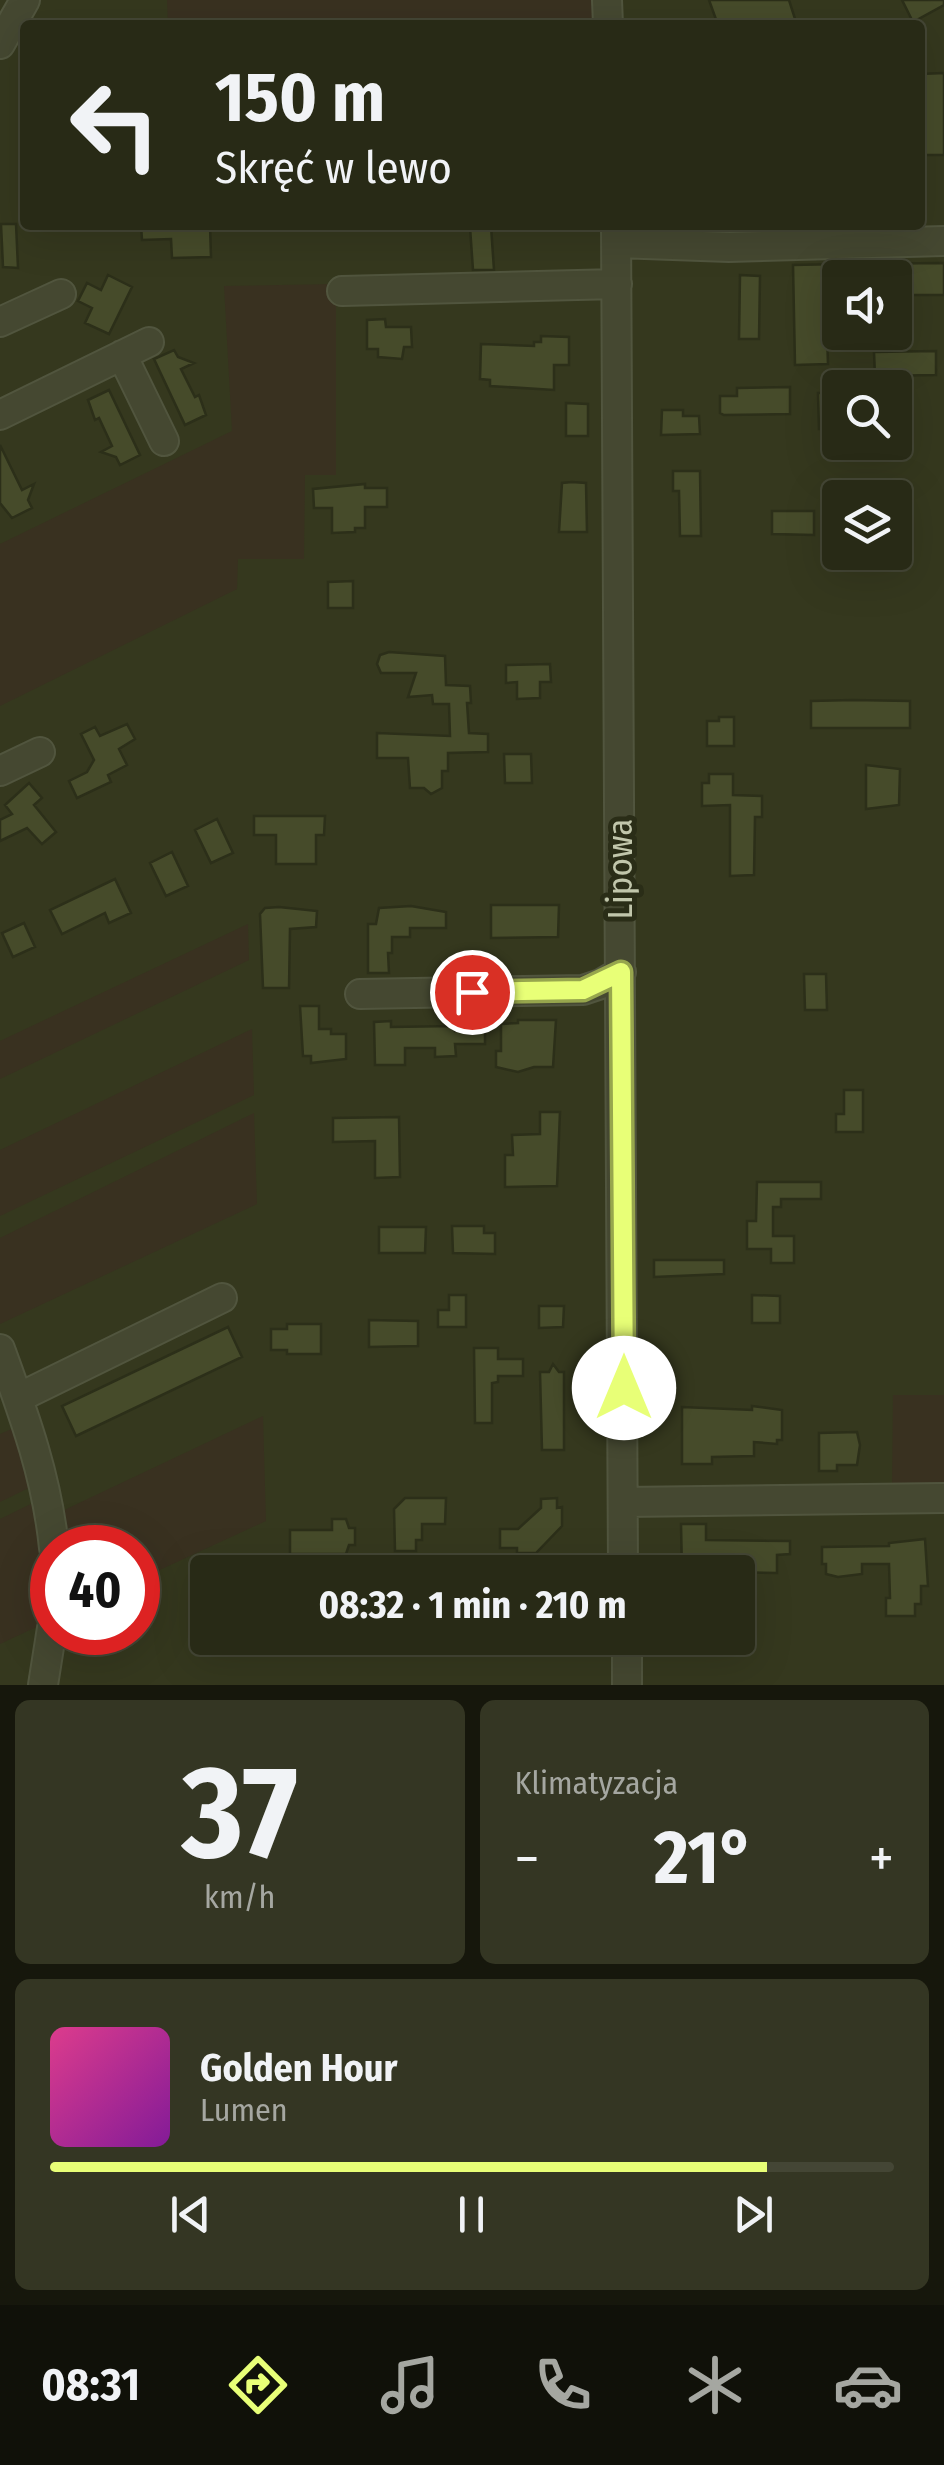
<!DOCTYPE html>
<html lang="pl">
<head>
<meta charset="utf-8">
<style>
  :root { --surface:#282a16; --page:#343623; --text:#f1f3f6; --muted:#a5a7a1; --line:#444635; --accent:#e8ff77 }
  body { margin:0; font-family:"Fira Sans Condensed",sans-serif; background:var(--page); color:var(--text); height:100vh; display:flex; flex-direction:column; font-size:38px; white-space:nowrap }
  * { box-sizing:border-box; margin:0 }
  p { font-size:32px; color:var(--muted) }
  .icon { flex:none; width:55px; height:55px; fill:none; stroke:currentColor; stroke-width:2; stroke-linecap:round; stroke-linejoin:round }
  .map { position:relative; height:1685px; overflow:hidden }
  .side { display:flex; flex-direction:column; gap:15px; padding:15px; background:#16170c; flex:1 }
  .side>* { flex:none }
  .banner { position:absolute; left:20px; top:20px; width:905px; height:210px; border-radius:10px; box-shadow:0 10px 40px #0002,0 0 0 2px var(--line); background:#282a16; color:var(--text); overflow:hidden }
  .buttons { position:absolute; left:822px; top:260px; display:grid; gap:20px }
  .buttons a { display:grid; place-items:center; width:90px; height:90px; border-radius:10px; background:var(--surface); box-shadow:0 10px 40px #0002,0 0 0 2px var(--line); font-size:50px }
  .speed { position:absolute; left:30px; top:1525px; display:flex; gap:20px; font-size:50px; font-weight:700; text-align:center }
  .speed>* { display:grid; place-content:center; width:130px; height:130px; border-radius:50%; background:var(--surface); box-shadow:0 10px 40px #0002,0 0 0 2px var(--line); line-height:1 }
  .speed .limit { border:15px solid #d22; background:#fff; color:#111 }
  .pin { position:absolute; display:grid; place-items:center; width:85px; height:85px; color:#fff; margin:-42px; border:5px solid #fff; border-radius:50%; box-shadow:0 2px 10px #0007 }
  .me { position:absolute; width:110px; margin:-55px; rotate:0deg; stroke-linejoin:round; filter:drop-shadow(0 0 8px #0008) }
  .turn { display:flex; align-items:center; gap:35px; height:210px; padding:0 30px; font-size:45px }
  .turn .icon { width:130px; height:130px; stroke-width:2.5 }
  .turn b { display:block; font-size:70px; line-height:85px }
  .big { font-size:75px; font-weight:700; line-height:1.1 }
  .side .widget { flex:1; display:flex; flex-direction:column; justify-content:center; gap:15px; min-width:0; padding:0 35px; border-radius:15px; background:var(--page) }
  .side .dial { align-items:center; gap:0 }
  .dial b { font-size:130px; line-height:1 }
  .song { display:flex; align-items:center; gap:30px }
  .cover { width:120px; height:120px; border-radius:15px; background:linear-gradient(135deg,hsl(330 70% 55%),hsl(290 70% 35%)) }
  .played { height:10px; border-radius:5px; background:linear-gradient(90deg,var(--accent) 85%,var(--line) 85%) }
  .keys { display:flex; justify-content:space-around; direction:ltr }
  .heat { display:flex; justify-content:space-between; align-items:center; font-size:55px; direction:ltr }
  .side .tiles { flex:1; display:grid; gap:15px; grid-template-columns:1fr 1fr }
  .widget:last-child { grid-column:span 2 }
  .trip { position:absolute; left:190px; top:1555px; width:565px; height:100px; border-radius:10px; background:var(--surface); box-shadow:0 10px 40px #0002,0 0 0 2px var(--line); font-weight:700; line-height:100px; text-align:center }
  .menu { display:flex; height:160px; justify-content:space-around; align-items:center; background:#101109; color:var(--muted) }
  .menu .icon { width:70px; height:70px }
  .menu .on { color:var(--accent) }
  .menu b { font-size:45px; color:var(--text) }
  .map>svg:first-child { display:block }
  .green { fill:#393120 }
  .building { fill:#464b2a; stroke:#2c2f19; stroke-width:2.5 }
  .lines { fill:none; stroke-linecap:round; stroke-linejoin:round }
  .minor-casing { stroke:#51553e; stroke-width:32 }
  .minor { stroke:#454831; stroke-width:28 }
  .route-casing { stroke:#97a64d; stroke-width:25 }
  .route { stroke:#e8ff77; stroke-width:18 }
  .labels { text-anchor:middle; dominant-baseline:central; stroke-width:10; stroke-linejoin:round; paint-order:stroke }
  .street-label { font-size:35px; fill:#c1c6ab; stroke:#2a2d17 }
</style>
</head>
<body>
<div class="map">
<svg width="944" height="1685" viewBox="0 0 944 1685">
  <rect width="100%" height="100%" fill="#35381e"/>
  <path class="green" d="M167,0H595L596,25H168Z
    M336,284V475H305L304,559H238L237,589L0,706V544L232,431L224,286Z
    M248,924L249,960L0,1079V1041Z
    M252,1029L254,1095L0,1216V1150Z
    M254,1113L257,1204L0,1324V1238Z
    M893,1395H944V1489H892Z
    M263,1416L266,1521L138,1580V1548L63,1547L58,1513Z
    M23,1424L39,1483L0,1502V1434Z
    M43,1498L49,1550L47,1622L0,1644V1519Z"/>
  <path class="building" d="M709,0H789L797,25H718Z
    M902,0H944V5L913,22Z
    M944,73V155H920V74Z
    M1,224H16L18,268L3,267Z
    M141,225H210L211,257L172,258L171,239L142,240Z
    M491,226L494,270H473L470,227Z
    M944,263V295H895V278H841V264Z
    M840,264V334H827L828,364L795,365L793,265Z
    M108,275L132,287L109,334L85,323L92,308L78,301L87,283L101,290Z
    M740,275L760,276L759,339H739Z
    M385,319L386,327H411L412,347H404L402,359L378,357V349H367V320Z
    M541,336L569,337V365H554V390L490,386V380L480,379L481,344L534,346V342H541Z
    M174,350L178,357L194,363L181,369L195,397L199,395L206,415L185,425L154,359Z
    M936,351V375L875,376L874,352Z
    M790,387V414L724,415L720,413V396H737V388Z
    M109,390L140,455L120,465L116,457L101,452L112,446L99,418L95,420L88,400Z
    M818,393H840V429H819Z
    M566,403L588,404V436H566Z
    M662,410H683V416H699L700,434L661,435Z
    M0,445L22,490L34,484L28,500L32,508L12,518L0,503Z
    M673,471H700L701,536H680L679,491H673Z
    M572,482L586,483L587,532H559L562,483Z
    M365,484V488H387V507H365V528H355V532L332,533V508H314L313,489Z
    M772,511H814V535L772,534Z
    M353,581V608H328V582Z
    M389,652L445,656L446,685L470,686L471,703H467L469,733L488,734V752L448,753V771H442V788L431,794L424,788H410L408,758H377V733L450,736L449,704H433L432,695L408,697L416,673H381L377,664L380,655Z
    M550,664L551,682H540V698L517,699V682L506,683V665Z
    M853,700L910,701V728H811V701Z
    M719,717H734V746H707V721H719Z
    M127,724L135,739L119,749L127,765L108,775L111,782L77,798L69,781L87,772L94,760L81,734L95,727L100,736Z
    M504,754H531L532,783H505Z
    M866,765L900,769L899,805L866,809Z
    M709,774H733V795L762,796V817H755L754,875L730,876V805L702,806V783H709Z
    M29,783L42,798L34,805L56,832L42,844L27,828L0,841V820L12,814L5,805Z
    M254,816H325L324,835H316V864H276V835H254Z
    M217,819L233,853L211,863L195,830Z
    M172,852L188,886L166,896L150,863Z
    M115,879L131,913L109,923L105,913L62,934L50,910Z
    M491,905H559L558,937L491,938Z
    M411,906L446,912V928H410V937H392V953H388L389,973H368V924H376L379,908Z
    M279,907L317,911L316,927L290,929L289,988H263L260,914L265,908Z
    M24,923L35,947L13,957L2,933Z
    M804,974H826L827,1010H805Z
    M300,1006H319V1029H331V1034H346V1059L311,1063V1056H303Z
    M518,1020H556L553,1067H534L518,1072L496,1067V1051H501V1024L518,1023Z
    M391,1021V1027L455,1026V1031H485V1044H455L456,1056L435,1057V1048H405V1065H375L374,1022Z
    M844,1090H863V1132H836V1114H844Z
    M540,1112H560L557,1186L505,1187V1155H513L512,1135L540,1134Z
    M399,1117L400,1177L375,1178V1141L333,1142V1118Z
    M757,1182H821V1199H781V1207H773V1236H794V1263H771V1249H747V1221H756Z
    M452,1226H484V1233H495V1254L453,1253Z
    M379,1227H426L425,1253H379Z
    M654,1260H724V1274L654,1277Z
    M449,1295H466V1327H438V1310H449Z
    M752,1295L780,1296V1323H752Z
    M539,1306H564L563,1327L539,1328Z
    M369,1320L418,1321V1346L369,1347Z
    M287,1324H321V1354H287V1350H271V1329H287Z
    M228,1327L242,1357L76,1436L62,1406Z
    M474,1348H498V1359H523V1376H498V1382L492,1383V1423H475Z
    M553,1364L559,1372H564V1450H542L540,1372H549Z
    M752,1406L782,1410V1440H777V1444L754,1442V1456L712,1457V1464H682V1407L752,1410Z
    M857,1432L860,1445L857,1465H837V1471H819V1433Z
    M405,1498H446L445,1524H422V1540H416V1551H395L394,1509Z
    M557,1498V1508L562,1507V1526L536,1553H517V1548H500V1529H518L541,1508V1499Z
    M332,1519H346L349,1528H355V1545H349L346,1554H290V1530H332Z
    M681,1524H706V1540L790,1541V1554L777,1555V1573L682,1571Z
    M925,1539L928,1586H921V1604H915V1616H886V1598H890L889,1564H862V1574L838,1577L826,1574V1564H822V1547L889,1546V1543Z
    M685,1638H727V1654H685Z"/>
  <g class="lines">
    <defs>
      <path id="minor" d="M607,0L608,25
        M0,44L25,0
        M616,225L623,1572
        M617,243L729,247L944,241
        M342,291L617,284
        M0,322L61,294
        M122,355L164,441
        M0,415L149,342
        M0,771L40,752
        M360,994L583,990L601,984L621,972
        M0,1349C24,1415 47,1477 54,1548
        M18,1398L222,1298
        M625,1502L944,1498
        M627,1638V1685
        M43,1685L52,1628"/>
    </defs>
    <use href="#minor" class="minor-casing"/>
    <use href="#minor" class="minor"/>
  </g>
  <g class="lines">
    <defs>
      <path id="route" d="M472,992L583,990L621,972L624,1388"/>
    </defs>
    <use href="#route" class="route-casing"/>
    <use href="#route" class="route"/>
  </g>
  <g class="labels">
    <g class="street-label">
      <text transform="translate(620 869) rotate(-90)">Lipowa</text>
    </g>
  </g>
</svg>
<div class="buttons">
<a><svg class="icon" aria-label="sound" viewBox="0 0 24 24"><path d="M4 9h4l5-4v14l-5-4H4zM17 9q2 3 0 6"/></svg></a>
<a><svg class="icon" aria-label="search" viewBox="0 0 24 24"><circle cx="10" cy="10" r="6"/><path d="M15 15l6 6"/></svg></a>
<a><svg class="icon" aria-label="layers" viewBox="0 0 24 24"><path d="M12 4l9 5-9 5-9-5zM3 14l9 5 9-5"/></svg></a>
</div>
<div class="speed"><div class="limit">40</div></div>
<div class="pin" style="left:472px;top:992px;background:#d93025"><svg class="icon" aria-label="arrive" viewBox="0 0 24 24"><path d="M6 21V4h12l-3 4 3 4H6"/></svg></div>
<svg class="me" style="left:624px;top:1388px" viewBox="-20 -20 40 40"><circle r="19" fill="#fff"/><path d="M0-13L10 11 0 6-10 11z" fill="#e8ff77"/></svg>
<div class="trip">08:32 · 1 min · 210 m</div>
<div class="banner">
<div class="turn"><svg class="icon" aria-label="left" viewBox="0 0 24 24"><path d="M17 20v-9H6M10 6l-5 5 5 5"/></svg><div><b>150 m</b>Skręć w lewo</div></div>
</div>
</div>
<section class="side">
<div class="tiles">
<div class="widget dial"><b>37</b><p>km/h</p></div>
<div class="widget"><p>Klimatyzacja</p>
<div class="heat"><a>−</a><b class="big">21°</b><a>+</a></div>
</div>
<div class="widget">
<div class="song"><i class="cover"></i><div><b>Golden Hour</b><p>Lumen</p></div></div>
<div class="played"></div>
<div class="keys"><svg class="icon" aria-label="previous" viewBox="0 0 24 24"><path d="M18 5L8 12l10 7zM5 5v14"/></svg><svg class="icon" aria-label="pause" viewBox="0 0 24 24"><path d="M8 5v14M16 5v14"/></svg><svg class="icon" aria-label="next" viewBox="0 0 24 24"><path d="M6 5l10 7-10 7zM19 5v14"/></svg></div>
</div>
</div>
</section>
<nav class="menu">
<b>08:31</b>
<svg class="icon on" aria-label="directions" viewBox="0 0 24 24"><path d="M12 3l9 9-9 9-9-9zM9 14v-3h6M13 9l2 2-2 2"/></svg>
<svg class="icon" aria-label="music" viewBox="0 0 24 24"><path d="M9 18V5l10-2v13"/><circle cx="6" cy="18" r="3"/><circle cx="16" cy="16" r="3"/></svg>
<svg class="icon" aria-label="phone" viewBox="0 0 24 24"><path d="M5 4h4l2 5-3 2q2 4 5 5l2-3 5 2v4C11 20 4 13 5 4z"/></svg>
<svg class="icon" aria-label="climate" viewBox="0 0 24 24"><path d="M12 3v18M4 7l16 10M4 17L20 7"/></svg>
<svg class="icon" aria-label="car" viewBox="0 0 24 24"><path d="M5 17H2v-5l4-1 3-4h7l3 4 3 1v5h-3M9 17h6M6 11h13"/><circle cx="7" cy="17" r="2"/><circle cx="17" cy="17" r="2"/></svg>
</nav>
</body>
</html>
